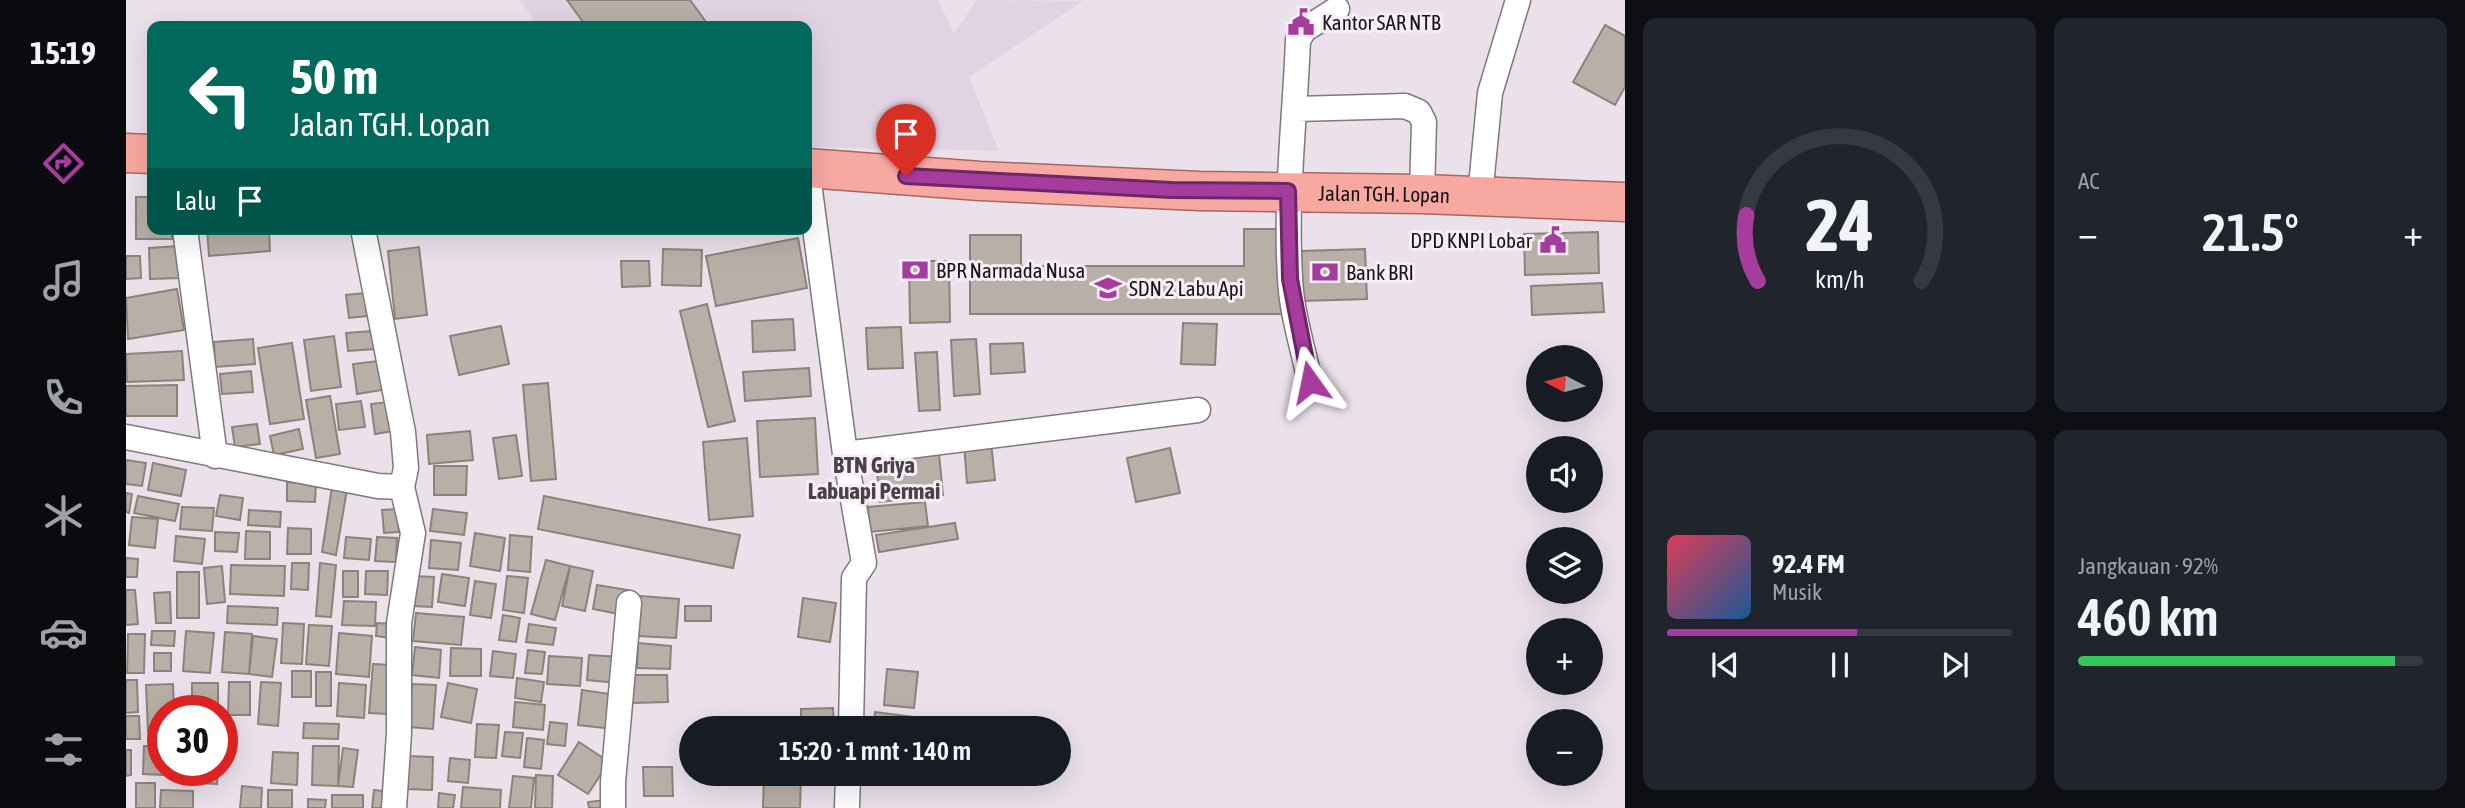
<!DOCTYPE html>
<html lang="id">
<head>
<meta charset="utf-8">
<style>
  :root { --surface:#171b24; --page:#20242c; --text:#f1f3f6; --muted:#9ea1a6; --line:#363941; --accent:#a63c9d }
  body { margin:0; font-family:"Asap Condensed",sans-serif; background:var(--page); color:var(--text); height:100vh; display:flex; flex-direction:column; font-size:26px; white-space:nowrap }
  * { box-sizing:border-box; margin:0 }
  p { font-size:23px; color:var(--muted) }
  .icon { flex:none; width:38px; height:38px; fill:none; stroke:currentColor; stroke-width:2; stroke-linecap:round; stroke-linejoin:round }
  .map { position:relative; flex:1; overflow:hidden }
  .sheet { display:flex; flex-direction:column; gap:18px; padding:18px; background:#0d0f14; width:840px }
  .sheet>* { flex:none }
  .hud { position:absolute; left:21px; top:21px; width:665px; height:214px; border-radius:14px; box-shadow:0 7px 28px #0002; background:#00695c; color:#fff; overflow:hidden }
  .needle { width:46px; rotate:276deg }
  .controls { position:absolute; left:1400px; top:345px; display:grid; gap:14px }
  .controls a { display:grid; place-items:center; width:77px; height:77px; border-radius:50%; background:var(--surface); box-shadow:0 7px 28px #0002; font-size:35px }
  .speed { position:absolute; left:21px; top:695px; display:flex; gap:14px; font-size:35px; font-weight:700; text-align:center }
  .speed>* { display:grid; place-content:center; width:91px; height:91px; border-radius:50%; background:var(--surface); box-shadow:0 7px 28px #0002; line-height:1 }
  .speed .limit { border:10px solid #d22; background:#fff; color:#111 }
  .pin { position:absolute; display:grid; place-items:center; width:60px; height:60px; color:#fff; margin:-72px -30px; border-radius:50% 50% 50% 0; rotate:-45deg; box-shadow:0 0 7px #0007 }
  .pin .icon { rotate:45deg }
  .me { position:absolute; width:77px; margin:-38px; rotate:348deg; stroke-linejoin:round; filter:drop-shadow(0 0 5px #0008) }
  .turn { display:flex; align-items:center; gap:24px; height:147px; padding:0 28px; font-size:32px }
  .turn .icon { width:91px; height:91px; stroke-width:2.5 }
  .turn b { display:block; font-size:49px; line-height:60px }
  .then { display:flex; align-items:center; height:66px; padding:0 28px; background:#0003; gap:14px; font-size:26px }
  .big { font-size:52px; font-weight:600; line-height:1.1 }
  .sheet .widget { flex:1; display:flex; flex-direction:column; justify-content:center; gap:10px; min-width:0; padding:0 24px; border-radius:14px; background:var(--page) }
  .sheet .dial { align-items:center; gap:0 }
  .dial svg { height:182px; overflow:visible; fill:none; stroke:var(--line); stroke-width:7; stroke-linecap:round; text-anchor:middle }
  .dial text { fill:var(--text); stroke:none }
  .song { display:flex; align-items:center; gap:21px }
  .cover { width:84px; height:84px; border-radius:10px; background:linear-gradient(135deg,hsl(350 70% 55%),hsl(210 70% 35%)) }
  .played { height:7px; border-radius:4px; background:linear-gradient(90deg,var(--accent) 55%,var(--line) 55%) }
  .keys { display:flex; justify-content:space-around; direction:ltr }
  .heat { display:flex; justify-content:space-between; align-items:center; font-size:38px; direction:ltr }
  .charge { height:10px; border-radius:5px; background:linear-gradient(90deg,#34c759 92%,var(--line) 0) }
  .sheet .tiles { flex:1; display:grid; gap:18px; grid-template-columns:repeat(2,1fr) }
  .trip { position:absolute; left:553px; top:716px; width:392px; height:70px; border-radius:35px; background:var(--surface); box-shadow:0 7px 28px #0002; font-weight:600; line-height:70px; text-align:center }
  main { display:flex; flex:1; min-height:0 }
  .tab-bar { display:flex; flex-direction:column; width:126px; justify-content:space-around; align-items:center; background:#090b0e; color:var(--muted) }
  .tab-bar .icon { width:49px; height:49px }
  .tab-bar .active { color:var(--accent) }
  .tab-bar b { font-size:32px; color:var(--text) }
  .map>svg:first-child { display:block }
  .built { fill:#e2d3e2 }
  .building { fill:#b8afa6; stroke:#8b837b; stroke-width:2 }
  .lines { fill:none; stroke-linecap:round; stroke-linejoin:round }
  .minor-casing { stroke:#807780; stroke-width:27 }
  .trunk-casing { stroke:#a86661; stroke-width:41 }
  .minor { stroke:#fff; stroke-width:24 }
  .trunk { stroke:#f7a8a0; stroke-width:38 }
  .route-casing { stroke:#6c2766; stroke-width:18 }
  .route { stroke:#a63c9d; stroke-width:12 }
  .labels { text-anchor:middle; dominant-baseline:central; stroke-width:6; stroke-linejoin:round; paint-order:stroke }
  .poi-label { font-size:21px; fill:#181518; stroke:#f8eef7; text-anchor:start }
  .street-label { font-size:21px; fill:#181518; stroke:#f8eef7 }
  .neighbourhood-label { font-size:23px; font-weight:bold; fill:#494249; stroke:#f8eef7 }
</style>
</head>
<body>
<main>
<nav class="tab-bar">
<b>15:19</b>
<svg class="icon active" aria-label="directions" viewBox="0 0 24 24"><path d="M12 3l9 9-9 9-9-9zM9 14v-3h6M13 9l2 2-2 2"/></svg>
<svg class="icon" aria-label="music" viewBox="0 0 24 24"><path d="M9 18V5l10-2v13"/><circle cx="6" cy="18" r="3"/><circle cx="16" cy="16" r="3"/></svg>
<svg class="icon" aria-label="phone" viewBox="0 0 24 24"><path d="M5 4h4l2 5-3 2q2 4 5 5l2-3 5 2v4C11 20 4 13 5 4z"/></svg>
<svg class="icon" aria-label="climate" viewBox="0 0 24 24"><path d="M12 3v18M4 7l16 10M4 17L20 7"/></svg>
<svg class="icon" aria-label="car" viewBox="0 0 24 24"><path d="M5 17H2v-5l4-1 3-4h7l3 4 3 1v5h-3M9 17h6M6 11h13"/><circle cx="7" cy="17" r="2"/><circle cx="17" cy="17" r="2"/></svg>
<svg class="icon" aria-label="filters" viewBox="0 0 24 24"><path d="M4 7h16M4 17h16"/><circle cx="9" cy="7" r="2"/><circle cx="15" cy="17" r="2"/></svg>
</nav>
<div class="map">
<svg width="1499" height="808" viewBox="0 0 1499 808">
  <rect width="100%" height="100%" fill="#eae1ea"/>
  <path class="built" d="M394,0H812L828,33L851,0L957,1L843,77L873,151L681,147V26H412Z"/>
  <path class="building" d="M441,0H564L583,26H460Z
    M1479,25L1499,36V87L1489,105L1447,82Z
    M10,197H26V229H46V239H10Z
    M81,229H143L144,251L83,256Z
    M1118,229H1158L1157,314H844V235H895V266H1118Z
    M1472,232L1473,273L1399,275L1398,234Z
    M672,238L681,288L590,306L580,256Z
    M52,246L54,278L24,279L23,248Z
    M293,247L301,315L269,319L262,251Z
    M537,249L576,250L575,286L536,285Z
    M1239,249L1241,299L1177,301L1175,251Z
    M0,256H14L15,278L0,279Z
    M495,261H523L524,286L496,287Z
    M783,261H823L824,322L784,323Z
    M1476,283L1478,312L1406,315L1405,286Z
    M51,289L58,330L2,339L0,298Z
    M239,293L241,316L223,318L220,295Z
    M581,304L609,421L582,427L554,311Z
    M667,319L669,350L627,352L626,321Z
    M1057,323L1091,324L1089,365L1055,364Z
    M375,326L383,364L333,375L324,336Z
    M775,327L777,368L742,369L740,328Z
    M247,331L249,349L222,351L220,333Z
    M208,336L215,387L185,391L178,340Z
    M127,339L129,364L89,367L88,342Z
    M850,339L854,394L828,396L825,340Z
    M166,343L178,419L144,424L132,348Z
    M897,343L899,372L865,374L864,344Z
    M56,351L58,380L1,382L0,354Z
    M811,352L814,410L793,411L789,353Z
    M252,361L256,390L231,394L227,364Z
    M683,368L685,396L619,401L617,372Z
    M125,371L127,392L96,394L94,374Z
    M422,383L430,479L405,481L397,385Z
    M51,385V416H0V386Z
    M204,396L214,454L190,458L180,400Z
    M235,401L239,427L213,430L210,404Z
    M262,402L267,431L249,434L245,404Z
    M689,418L692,474L634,477L631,421Z
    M131,424L134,444L109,447L106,427Z
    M173,429L177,449L148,455L144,436Z
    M344,431L347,460L303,464L301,435Z
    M390,435L396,476L373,479L367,438Z
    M621,438L627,516L583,520L577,442Z
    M865,442L869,480L841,483L838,444Z
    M1044,448L1054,493L1010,502L1001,458Z
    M813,454L817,495L754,502L750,461Z
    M0,460L20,463L16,486L0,484Z
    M27,463L60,470L55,496L22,490Z
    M308,466H341L340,495H308Z
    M161,482L190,483L189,502L161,501Z
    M206,487L221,489L210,555L196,552Z
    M0,493L6,494L3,513L0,512Z
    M94,495L117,498L114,520L90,516Z
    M12,496L53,504L49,521L8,513Z
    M418,496L614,535L607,568L412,529Z
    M799,502L802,526L744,532L742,507Z
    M56,507L88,508L86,531L54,529Z
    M271,509L273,532L258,533L256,510Z
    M307,509L341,513L338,535L304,531Z
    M123,510L155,512L154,527L122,525Z
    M6,517L32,519L29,548L3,545Z
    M829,523L832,539L753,552L750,535Z
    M162,528L185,529V554H161Z
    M120,531L144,532V559H119Z
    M89,532L113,533L111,552L89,551Z
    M349,533L379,538L374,571L344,566Z
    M384,535L406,537L404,572L382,570Z
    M50,536L79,539L76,564L48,561Z
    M220,537L245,539L243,560L218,558Z
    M251,537L271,538L270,562L249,561Z
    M305,540L335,543L332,570L303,568Z
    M0,558L12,559L11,577H0Z
    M420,560L444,566L429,620L405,614Z
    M166,563H183L182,590L165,589Z
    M194,563L210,565L205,617L190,616Z
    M105,565L159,566L158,596L104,594Z
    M96,566L99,602L81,604L78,568Z
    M444,566L467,571L459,611L436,606Z
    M217,571H232V597H217Z
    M240,571H262L261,595L239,594Z
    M51,572H73V618H51Z
    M316,574L343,578L339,606L312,602Z
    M289,576L308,577L306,607L287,606Z
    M381,576L402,578L398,613L377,610Z
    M349,581L370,584L365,618L344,615Z
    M471,585L502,590L498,615L467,609Z
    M0,590H9L12,624L0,625Z
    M44,592L45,623H30L28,593Z
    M514,596L553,599L550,638L512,636Z
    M677,598L710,603L704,642L672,637Z
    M218,601L250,602L249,626L216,625Z
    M102,606L152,608L151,625L101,623Z
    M559,606H585V621H559Z
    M290,613L338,617L335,645L287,641Z
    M377,615L394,618L390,642L373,640Z
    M157,623L178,624L176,664L155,663Z
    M251,623L266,624L264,638L250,636Z
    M403,624L430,628L427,645L400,642Z
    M183,625L206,626L203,666L180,664Z
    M26,631H49L48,646L25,645Z
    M60,631L88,633L84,673L57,671Z
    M99,632L126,634L123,674L96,672Z
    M213,633L246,636L243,677L210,674Z
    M2,634H19L18,673H1Z
    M127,636L151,639L146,677L123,674Z
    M512,643L545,646L544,669L511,668Z
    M289,647L315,650L313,678L286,675Z
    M325,648L355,649V676H324Z
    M402,650L419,652L416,674L399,673Z
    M367,651L390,654L387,678L364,676Z
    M28,653H45V671H28Z
    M463,655L494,657L492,683L461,680Z
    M423,656L456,658L454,686L421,684Z
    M247,664L266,665L262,714L243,713Z
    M761,669L792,672L788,708L758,705Z
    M166,671H185V697H166Z
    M190,672H205V706H190Z
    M507,675H541L542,702L507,703Z
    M391,678L418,682L415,702L389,698Z
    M0,680H11L12,712L0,713Z
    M103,682H124V715H102Z
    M135,682L155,683L152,726L132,724Z
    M66,683H92V710H66Z
    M213,683L240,685L238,718L211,716Z
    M322,683L351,689L345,723L315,717Z
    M47,684L48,710H37V732H22L20,685Z
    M286,684L310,685L307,729L283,727Z
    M456,690L491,695L487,729L452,725Z
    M389,702L419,705L417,730L387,727Z
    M707,708L708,728H675V709Z
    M749,712L789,717L788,728H747Z
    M0,716H13L14,739H0Z
    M634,720H662V728H634Z
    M424,722L441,724L439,746L421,744Z
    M178,723L213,724L212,739L177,738Z
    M351,724L373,725L370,758L349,757Z
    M379,732L397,733L394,758L376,756Z
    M401,738L418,740L415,769L398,767Z
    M453,742L483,762L462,794L432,775Z
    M18,746L37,747V770H61L60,776L17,774Z
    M187,746H213L212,786L186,785Z
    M217,748L232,750L227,787L212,786Z
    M0,750H5V775L0,776Z
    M147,752L172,753L171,785L145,783Z
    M280,756L307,757L306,790L279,789Z
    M324,758L344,760L342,783L322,781Z
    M517,767H546L547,796H518Z
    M73,770H92L91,784L72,783Z
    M638,774H675L674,808H637Z
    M410,775L427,776L426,808H409Z
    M387,776L408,778L405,808H383Z
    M10,783H29V808H10Z
    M116,786L136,788L135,808H114Z
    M337,787L375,790L374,808H335Z
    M35,790L67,791V808H34Z
    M142,790H166V808H142Z
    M248,790L265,792L263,808H246Z
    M313,793L329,795L327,808H312Z
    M206,795H237V808H206Z
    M182,799L200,800L199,808H182Z
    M479,800L480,808H463L462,802Z"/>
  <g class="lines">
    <defs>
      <path id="minor" d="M1170,109L1279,106L1293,112L1298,122L1296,194
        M681,168L719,454L738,563L728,578L725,728
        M1354,196L1364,93L1392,0
        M59,229L89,456
        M237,229L277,432L280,468L276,487L287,533L273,623V733L268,808
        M1184,382C1177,348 1165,311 1164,277C1159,197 1169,119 1172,40L1178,30L1211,9
        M0,437L252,486L276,487
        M719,454L1072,410
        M487,808V782L503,603
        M721,808L722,774"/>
      <g id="trunk">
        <path d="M0,153L26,154"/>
        <path id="s1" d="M681,168L854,181L1073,191L1296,194L1499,202"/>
      </g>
    </defs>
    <use href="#minor" class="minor-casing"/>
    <use href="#trunk" class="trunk-casing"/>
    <use href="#minor" class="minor"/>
    <use href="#trunk" class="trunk"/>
  </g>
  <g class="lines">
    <defs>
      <path id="route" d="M780,176L1045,190L1162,191L1164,279L1184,382"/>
    </defs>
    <use href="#route" class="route-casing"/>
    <use href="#route" class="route"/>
  </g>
  <defs>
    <symbol id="civic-bare" viewBox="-9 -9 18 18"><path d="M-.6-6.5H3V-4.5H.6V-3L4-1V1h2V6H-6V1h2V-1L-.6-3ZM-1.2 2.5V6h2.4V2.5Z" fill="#a63c9d" stroke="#f8eef7" stroke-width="2.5" paint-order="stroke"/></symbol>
    <symbol id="bank-bare" viewBox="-9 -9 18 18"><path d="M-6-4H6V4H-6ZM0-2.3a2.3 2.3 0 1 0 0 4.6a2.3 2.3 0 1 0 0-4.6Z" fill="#a63c9d" stroke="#f8eef7" stroke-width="2.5" paint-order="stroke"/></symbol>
    <symbol id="school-bare" viewBox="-9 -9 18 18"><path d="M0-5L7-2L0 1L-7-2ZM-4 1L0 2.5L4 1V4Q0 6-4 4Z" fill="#a63c9d" stroke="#f8eef7" stroke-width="2.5" paint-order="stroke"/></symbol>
  </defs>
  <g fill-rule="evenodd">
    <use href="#civic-bare" x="1156" y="3" width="38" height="38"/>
    <use href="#civic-bare" x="1408" y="221" width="38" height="38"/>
    <use href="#bank-bare" x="770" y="251" width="38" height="38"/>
    <use href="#bank-bare" x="1180" y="253" width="38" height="38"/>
    <use href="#school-bare" x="963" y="269" width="38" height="38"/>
  </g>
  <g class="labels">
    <g class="poi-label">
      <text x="1196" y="22">Kantor SAR NTB</text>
      <text x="1406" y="240" text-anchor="end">DPD KNPI Lobar</text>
      <text x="810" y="270">BPR Narmada Nusa</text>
      <text x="1220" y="272">Bank BRI</text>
      <text x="1003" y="288">SDN 2 Labu Api</text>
    </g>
    <g class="street-label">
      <text stroke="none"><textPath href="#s1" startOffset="578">Jalan TGH. Lopan</textPath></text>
    </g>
    <g class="neighbourhood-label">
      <text x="748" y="465">BTN Griya<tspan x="748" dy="26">Labuapi Permai</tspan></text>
    </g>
  </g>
</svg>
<div class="controls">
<a><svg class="needle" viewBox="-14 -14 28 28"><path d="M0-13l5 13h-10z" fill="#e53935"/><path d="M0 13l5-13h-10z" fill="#9ea1a6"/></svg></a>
<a><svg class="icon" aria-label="sound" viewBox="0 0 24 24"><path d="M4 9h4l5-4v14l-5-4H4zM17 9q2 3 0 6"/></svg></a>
<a><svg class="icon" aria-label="layers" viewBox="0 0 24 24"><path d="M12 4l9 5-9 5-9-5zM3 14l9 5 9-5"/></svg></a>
<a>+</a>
<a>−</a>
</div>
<div class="speed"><div class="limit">30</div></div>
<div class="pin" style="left:780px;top:176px;background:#d93025"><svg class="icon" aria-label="arrive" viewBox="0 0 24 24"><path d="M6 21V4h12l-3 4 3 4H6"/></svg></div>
<svg class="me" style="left:1184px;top:382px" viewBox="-20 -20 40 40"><path d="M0-17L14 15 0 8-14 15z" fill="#a63c9d" stroke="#fff" stroke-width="4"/></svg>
<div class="trip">15:20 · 1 mnt · 140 m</div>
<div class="hud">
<div class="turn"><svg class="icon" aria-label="left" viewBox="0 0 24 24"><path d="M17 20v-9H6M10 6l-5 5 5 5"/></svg><div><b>50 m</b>Jalan TGH. Lopan</div></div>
<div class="then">Lalu<svg class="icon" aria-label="arrive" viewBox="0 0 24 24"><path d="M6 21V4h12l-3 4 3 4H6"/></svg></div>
</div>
</div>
<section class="sheet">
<div class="tiles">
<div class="widget dial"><svg viewBox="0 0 100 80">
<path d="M14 69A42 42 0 1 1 86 69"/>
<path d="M14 69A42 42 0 0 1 9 40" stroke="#a63c9d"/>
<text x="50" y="56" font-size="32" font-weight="700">24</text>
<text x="50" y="72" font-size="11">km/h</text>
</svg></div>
<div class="widget"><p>AC</p>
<div class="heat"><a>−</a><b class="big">21.5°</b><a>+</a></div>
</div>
<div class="widget">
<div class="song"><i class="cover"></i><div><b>92.4 FM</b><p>Musik</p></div></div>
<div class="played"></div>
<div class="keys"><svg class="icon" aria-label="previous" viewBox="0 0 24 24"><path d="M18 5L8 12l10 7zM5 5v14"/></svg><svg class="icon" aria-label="pause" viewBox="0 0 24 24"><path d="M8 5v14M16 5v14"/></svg><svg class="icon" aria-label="next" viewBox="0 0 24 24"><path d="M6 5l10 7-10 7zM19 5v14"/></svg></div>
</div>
<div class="widget"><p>Jangkauan · 92%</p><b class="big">460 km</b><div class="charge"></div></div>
</div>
</section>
</main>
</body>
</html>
